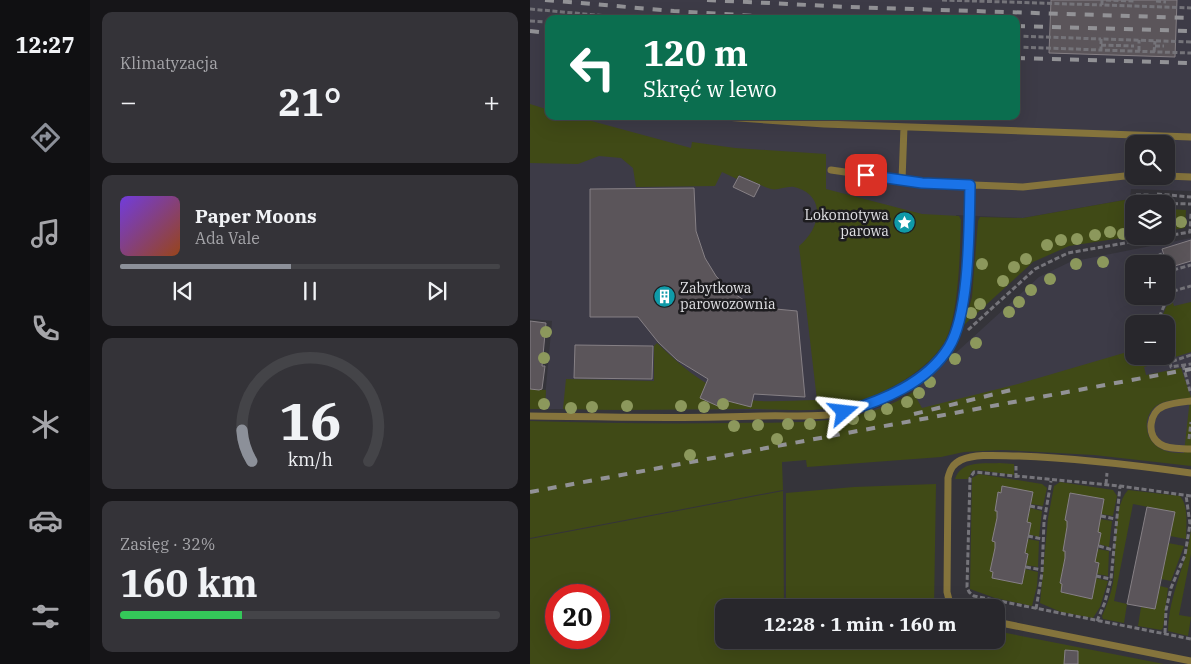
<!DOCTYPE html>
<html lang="pl">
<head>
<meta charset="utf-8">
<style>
  :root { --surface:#28272c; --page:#343338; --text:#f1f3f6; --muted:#a5a5a9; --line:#444448; --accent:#8c9099 }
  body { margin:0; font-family:"IBM Plex Serif",serif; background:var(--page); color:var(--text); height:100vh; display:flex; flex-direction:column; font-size:19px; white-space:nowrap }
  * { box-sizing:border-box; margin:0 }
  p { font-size:16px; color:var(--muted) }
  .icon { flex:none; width:28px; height:28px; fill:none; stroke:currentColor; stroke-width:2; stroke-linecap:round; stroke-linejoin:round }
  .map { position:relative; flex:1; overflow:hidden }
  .side { display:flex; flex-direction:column; gap:12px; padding:12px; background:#161518; width:440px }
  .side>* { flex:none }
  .guide { position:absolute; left:15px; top:15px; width:475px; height:105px; border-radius:10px; box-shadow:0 5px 20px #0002,0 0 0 1px var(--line); background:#0b6e4f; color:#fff; overflow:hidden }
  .controls { position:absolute; left:595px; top:135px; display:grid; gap:10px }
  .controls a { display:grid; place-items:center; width:50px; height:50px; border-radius:10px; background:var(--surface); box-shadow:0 5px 20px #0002,0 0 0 1px var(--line); font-size:25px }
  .speed { position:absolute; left:15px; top:584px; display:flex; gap:10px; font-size:25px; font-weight:700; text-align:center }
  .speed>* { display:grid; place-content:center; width:65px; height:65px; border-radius:50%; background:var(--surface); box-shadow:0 5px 20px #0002,0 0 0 1px var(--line); line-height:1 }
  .speed .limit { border:8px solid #d22; background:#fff; color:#111 }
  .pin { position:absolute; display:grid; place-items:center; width:42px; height:42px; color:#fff; margin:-21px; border-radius:10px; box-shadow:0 2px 8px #0006 }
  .me { position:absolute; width:55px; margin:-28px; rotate:73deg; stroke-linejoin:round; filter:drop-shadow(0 0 4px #0008) }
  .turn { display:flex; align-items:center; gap:18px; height:105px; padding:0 15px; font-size:22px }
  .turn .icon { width:65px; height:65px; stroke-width:2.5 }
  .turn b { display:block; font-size:35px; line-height:42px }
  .big { font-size:38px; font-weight:800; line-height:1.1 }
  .side .card { flex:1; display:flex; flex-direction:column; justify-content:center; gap:8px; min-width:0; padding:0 18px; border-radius:10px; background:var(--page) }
  .side .dial { align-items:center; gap:0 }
  .dial svg { height:130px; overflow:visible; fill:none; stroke:var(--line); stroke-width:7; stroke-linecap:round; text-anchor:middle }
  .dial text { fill:var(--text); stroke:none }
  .song { display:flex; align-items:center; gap:15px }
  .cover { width:60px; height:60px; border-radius:8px; background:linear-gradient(135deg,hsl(260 70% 55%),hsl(20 70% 35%)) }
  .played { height:5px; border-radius:2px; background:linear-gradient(90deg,var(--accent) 45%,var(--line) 45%) }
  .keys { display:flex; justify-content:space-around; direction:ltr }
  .heat { display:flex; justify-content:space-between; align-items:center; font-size:28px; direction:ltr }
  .charge { height:8px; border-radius:4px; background:linear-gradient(90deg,#34c759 32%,var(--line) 0) }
  .trip { position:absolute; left:185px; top:599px; width:290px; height:50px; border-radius:10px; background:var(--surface); box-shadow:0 5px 20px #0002,0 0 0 1px var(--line); font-weight:800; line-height:50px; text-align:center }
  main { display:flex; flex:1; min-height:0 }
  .dock { display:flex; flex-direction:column; width:90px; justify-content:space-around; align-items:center; background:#101012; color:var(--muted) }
  .dock .icon { width:35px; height:35px }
  .dock .active { color:var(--accent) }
  .dock b { font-size:22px; color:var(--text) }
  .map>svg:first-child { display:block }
  .built { fill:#3d3b47; fill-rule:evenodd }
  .green { fill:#404a16; fill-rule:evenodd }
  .building { fill:#5b555a; stroke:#868085 }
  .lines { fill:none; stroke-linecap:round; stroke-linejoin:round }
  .path { stroke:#75747a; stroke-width:3; stroke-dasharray:5 2.5; stroke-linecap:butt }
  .lane { stroke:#85743c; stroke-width:7 }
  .rail { stroke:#929296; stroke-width:4; stroke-dasharray:9 9; stroke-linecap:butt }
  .tree { fill:#8c985c }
  .route-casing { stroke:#114b97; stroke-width:12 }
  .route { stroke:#1a73e8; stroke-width:9 }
  .labels { text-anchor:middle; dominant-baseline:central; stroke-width:5; stroke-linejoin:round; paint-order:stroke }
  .poi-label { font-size:14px; fill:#e0e0e4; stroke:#1d1c1f; text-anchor:end }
</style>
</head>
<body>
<main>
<nav class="dock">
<b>12:27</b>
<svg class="icon active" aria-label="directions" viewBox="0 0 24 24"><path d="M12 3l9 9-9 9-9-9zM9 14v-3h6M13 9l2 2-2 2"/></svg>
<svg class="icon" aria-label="music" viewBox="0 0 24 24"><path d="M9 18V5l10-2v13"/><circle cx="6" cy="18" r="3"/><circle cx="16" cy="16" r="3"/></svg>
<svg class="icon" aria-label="phone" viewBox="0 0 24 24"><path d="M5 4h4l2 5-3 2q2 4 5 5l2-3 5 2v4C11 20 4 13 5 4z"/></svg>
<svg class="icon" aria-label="climate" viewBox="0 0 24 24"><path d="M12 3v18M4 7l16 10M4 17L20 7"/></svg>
<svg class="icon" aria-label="car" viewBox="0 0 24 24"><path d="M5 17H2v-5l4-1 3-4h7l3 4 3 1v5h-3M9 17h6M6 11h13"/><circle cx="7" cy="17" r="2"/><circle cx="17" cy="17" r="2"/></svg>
<svg class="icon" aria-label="filters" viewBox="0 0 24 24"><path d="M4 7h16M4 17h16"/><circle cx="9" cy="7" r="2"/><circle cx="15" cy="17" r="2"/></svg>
</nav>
<section class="side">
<div class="card"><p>Klimatyzacja</p>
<div class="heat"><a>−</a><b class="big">21°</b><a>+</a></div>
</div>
<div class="card">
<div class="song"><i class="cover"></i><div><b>Paper Moons</b><p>Ada Vale</p></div></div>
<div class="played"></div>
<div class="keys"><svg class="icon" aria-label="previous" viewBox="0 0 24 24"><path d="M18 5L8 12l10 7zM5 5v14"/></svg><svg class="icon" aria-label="pause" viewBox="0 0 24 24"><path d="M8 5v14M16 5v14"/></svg><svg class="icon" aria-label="next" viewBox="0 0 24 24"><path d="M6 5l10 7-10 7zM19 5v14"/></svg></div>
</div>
<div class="card dial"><svg viewBox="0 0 100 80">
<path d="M14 69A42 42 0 1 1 86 69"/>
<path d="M14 69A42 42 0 0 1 8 50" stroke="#8c9099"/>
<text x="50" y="56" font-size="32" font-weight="700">16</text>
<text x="50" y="72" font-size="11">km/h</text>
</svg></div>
<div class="card"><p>Zasięg · 32%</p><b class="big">160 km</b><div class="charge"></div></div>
</section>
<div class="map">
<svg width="661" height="664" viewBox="0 0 661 664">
  <rect width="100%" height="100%" fill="#35343a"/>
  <path class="built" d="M0,0H661V191L601,189L600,199L493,218L426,215L415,343L391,365L320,403L282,410L14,409L22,321L0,319ZM19,19H486V116H19ZM604,144H636V176H604Z
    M661,238V464L528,449L387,450L252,462L251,437L374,400L509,277L540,262ZM604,264H636V296H604ZM604,324H636V356H604Z"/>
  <path class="green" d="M0,104L19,110V116H43L161,148L162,142L205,148L296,154V189L392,214L429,216L431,220C430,251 429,318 414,343C395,374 347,398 313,406C283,413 249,409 218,409C156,409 95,411 33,409L36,379L124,381V346L127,343C155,370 187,398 229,401C248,402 268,400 287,400L269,246C291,228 297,195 264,187C256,186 247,191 241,189C230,186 220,179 209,175L207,179L192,172L185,186L106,187L103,168L91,158L69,156L48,164L0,163Z
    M600,199L607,200V204H604V236L539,246L503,262L434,325L442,297L448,221L450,217L493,218Z
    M636,209L656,210L655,228L636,231Z
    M641,296L644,306L661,302V352L642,358L636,338V324H632L631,319Z
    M604,350V356H636L637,360L614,367L616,375L651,368L661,397V466L564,455L472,450L434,452L411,457L277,467L276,460L252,462L253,490L0,538V421C67,423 134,424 202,423C262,422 330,427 383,392L392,408L488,384ZM660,398L654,453C647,453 638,453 631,449C615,441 611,418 626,406C634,400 650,399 660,398Z
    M0,389L16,390L15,409H0Z
    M469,463L484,464V475L448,470L442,471L438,479H425C431,460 454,464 469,463Z
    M449,474L512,484L517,488L513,506L501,504L503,492L478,495L462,578L492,584L495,569L508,572L507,586L502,606L465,598L440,589L442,478Z
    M530,482L583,490L587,496L583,516L571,514L574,499L543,494L548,502L531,592L562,599L566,578L578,581L570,607L563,618L531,612L510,603L518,518L524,486Z
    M406,484L404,607H256V493L324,487Z
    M598,490L650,496C659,506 656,526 656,539L640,536L644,512L603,504L584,601L597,604L594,623L573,619L572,616C577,605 581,594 583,583C587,558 581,509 598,490Z
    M253,491L254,607L194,608V640H466V631L634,664H0V539ZM26,595H69V638H26Z
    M500,508L512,511L509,537L498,534L497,522Z
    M570,519L582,521L579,547L569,544L571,533L568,532Z
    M661,530V554L649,615L661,617L658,636L638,631C639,594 656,566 661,530Z
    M498,539L509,541L508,567L496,565L498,554L495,553Z
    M638,543L654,546L641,581L631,579Z
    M568,549L579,551L578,576L567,574L569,563L565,562Z
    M630,586L638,588L633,628L631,630L608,626L611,607L625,609Z"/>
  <path class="building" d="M521,0H647L645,57L519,53Z
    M209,176L230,185L224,197L203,187Z
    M164,188L166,231L175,258L186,276L200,291L217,302L235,308L267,311L275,397L224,394L221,407L194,400L190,407L170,398L178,379L147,360L128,342L108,317H60V189Z
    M661,240V261L638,268L632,249Z
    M0,321L16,323L12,366H15L12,389L9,390L0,389Z
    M45,345L123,346L122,379L44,378Z
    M472,486L503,492L497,522L501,523L495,553L498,554L492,584L462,578L463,572L460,571L465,548V542L462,541L467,518V511H465L468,492L471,493Z
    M540,493L574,499L568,532L571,533L565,562L569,563L562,599L531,592L532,584L530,583L535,558V551H533L537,527V521L535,520Z
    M617,507L645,512L625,609L597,604Z
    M535,650L548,651V664H534Z"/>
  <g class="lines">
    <path class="path" d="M412,0L572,5
      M572,0V5L661,8
      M576,0L605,1
      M626,1L636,2
      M0,9L110,19
      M0,21L19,22
      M486,36L571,39
      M661,42L571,39V50L661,53
      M571,45L604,46
      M625,46H634
      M486,47L571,50
      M609,51V40
      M624,52L625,41
      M627,194L661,197
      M606,195H619V203L661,204
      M636,236L660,232L661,213
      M630,253L633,264
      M636,272L661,265
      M629,324L628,320L640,292L661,286
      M438,330L505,269L538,253L635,236
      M636,351L640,362
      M661,355L640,362L641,367L661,364
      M653,365L660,391
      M659,439L661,422
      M486,478V466
      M576,484L577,473
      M661,496L590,486L444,472L440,478L437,587L439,592L444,596L661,639
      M500,506L516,509
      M571,516L585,519
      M498,536L512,539
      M569,546L583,550
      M496,567L512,570
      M566,576L581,579
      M506,609L512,573L514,522L521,481
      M567,621L575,602L581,579L590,486
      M635,633L636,610L641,588L655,555L660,524L656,495"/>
    <path class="lane" d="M180,116L294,124L661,137
      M301,170L392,183L493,187L604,175
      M636,176L661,177
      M372,180L374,127
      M661,401C653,402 642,403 634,406C619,412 616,435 630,444C639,450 651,448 661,449
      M0,416C77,417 154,419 231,416C258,415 287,418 314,413C348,405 404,378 420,345C441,304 439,232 440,185
      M421,608L417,592L418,478C420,469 423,464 431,460C448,453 471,456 489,456C547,458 604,465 661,473
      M466,622L661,661"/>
    <path class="rail" d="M15,0L144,11L276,19
      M177,0L319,7L661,18
      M486,26L661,31
      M0,31L19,33
      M486,58L661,63
      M384,414L485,389
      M0,492L661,369"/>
  </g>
  <g class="tree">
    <circle cx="651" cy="222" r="6"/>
    <circle cx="580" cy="232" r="6"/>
    <circle cx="593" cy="234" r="6"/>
    <circle cx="565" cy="235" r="6"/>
    <circle cx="547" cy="239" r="6"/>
    <circle cx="531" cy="240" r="6"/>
    <circle cx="517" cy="245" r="6"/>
    <circle cx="496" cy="259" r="6"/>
    <circle cx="573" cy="262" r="6"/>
    <circle cx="452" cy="264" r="6"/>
    <circle cx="546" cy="264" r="6"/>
    <circle cx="484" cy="267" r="6"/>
    <circle cx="520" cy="279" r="6"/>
    <circle cx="473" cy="281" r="6"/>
    <circle cx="501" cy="290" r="6"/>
    <circle cx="489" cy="302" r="6"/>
    <circle cx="450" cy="304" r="6"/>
    <circle cx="479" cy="312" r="6"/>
    <circle cx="441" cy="313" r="6"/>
    <circle cx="16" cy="332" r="6"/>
    <circle cx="446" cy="343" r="6"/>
    <circle cx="14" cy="358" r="6"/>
    <circle cx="425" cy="359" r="6"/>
    <circle cx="400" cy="382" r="6"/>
    <circle cx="389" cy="393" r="6"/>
    <circle cx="377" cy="402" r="6"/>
    <circle cx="14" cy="404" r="6"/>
    <circle cx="193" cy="404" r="6"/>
    <circle cx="97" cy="406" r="6"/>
    <circle cx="151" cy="406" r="6"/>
    <circle cx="62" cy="407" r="6"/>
    <circle cx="174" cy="407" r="6"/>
    <circle cx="41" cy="408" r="6"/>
    <circle cx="357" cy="409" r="6"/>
    <circle cx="340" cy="415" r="6"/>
    <circle cx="323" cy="419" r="6"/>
    <circle cx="307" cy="420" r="6"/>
    <circle cx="258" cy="424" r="6"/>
    <circle cx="280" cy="424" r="6"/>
    <circle cx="228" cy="425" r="6"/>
    <circle cx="204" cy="426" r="6"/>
    <circle cx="247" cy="439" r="6"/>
    <circle cx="160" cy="455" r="6"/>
  </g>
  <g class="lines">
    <defs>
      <path id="route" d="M314,412C352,401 397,383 419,347C440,313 439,226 440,185L392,183L336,175"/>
    </defs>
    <use href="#route" class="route-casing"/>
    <use href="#route" class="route"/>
  </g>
  <defs>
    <symbol id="sight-disc" viewBox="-11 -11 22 22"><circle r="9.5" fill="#0f9aa8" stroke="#1d1c1f"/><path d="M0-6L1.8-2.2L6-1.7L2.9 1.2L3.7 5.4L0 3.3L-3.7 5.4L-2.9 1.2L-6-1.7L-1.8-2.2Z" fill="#fff"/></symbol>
    <symbol id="building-disc" viewBox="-11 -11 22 22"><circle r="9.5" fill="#0f9aa8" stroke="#1d1c1f"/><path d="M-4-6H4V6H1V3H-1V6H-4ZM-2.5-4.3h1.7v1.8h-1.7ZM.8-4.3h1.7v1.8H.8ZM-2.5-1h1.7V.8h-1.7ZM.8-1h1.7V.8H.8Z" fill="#fff"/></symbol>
  </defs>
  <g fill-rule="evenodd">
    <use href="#sight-disc" x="362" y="210" width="25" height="25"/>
    <use href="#building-disc" x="122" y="284" width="25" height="25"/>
  </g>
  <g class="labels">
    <g class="poi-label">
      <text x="359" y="215">Lokomotywa<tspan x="359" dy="16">parowa</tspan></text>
      <text x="150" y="288" text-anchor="start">Zabytkowa<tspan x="150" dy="16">parowozownia</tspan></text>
    </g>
  </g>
</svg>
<div class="controls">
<a><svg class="icon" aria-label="search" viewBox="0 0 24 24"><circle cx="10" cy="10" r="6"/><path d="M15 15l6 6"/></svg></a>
<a><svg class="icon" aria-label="layers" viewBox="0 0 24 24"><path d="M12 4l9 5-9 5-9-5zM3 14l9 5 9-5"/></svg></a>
<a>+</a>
<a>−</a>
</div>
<div class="speed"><div class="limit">20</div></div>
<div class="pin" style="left:336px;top:175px;background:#d93025"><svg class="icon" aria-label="arrive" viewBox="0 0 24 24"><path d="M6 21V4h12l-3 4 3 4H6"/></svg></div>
<svg class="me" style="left:314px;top:412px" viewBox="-20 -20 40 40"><path d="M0-17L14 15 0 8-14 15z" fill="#1a73e8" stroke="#fff" stroke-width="4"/></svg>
<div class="trip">12:28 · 1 min · 160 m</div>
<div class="guide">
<div class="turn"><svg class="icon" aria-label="left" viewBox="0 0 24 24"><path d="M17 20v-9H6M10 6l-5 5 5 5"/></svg><div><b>120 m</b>Skręć w lewo</div></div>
</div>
</div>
</main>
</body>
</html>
